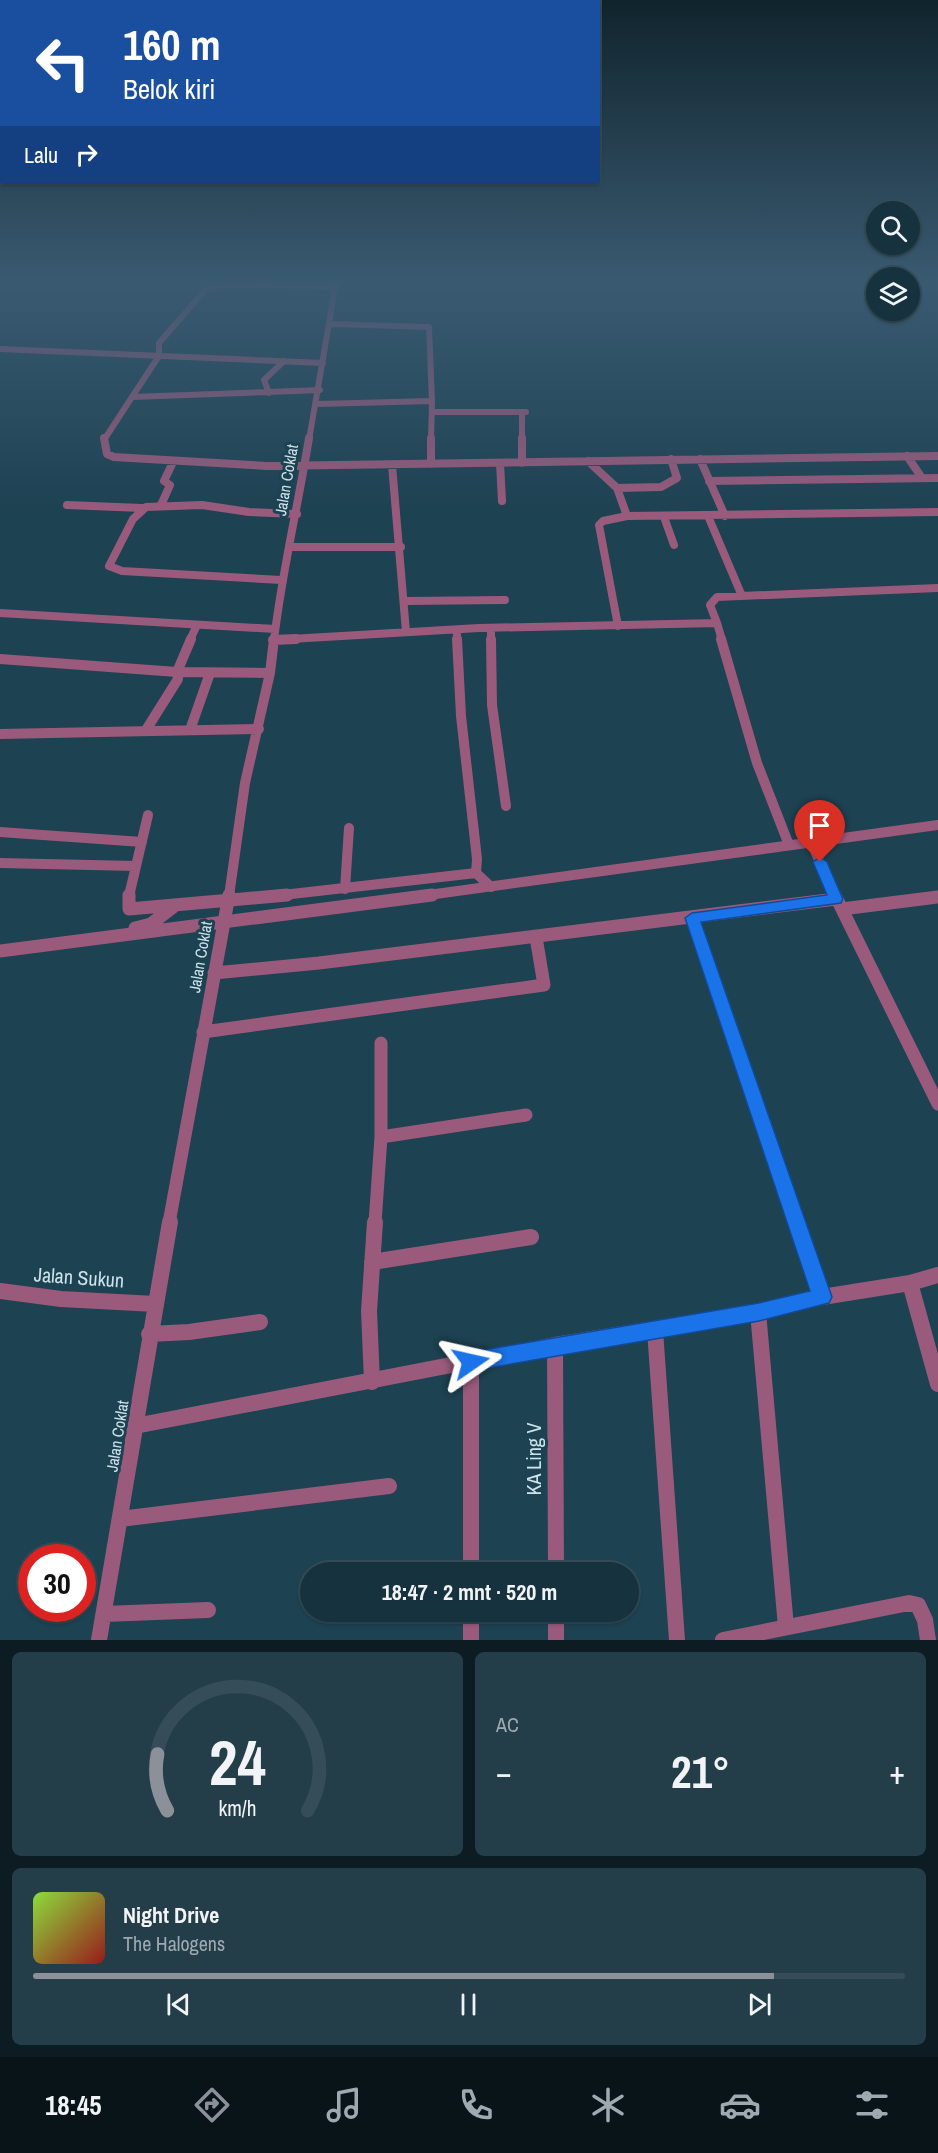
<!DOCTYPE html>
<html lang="id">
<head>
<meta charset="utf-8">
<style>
  :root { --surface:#16323e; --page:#233e49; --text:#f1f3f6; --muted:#9eaab0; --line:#354d58; --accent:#8c9099 }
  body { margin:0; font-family:"Archivo Narrow",sans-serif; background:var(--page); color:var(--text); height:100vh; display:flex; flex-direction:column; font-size:22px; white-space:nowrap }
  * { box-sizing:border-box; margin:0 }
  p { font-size:20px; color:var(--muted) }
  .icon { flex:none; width:33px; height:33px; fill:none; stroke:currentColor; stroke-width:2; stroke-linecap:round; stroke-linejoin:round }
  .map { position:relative; height:1640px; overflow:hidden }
  .panel { display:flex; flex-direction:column; gap:12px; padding:12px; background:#0c1c22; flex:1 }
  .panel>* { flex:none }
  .hud { position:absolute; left:0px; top:0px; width:600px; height:183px; box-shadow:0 2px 4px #0004,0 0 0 2px var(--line); background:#1a4fa0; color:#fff; overflow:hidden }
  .tools { position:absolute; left:866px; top:201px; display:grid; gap:12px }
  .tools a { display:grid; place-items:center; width:54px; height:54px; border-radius:50%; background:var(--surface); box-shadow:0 2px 4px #0004,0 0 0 2px var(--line); font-size:30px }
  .speed { position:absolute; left:18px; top:1544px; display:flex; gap:12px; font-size:30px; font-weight:700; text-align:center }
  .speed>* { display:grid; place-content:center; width:78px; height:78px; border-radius:50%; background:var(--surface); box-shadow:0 2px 4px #0004,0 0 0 2px var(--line); line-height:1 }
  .speed .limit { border:9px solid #d22; background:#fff; color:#111 }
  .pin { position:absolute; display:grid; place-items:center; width:51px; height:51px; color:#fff; margin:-62px -26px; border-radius:50% 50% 50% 0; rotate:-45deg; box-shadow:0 0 6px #0007 }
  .pin .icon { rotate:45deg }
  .me { position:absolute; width:66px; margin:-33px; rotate:79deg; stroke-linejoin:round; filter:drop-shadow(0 0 4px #0008) }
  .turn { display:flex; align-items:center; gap:21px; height:126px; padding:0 24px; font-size:27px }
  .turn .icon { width:78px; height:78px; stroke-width:2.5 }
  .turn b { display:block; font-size:42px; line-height:51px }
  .then { display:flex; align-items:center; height:57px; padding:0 24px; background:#0003; gap:12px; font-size:22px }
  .big { font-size:45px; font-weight:800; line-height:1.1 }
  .panel .card { flex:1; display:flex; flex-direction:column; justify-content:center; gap:9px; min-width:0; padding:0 21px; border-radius:9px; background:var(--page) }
  .panel .dial { align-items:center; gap:0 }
  .dial svg { height:156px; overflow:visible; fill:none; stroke:var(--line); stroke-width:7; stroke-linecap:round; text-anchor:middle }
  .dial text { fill:var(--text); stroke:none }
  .song { display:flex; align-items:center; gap:18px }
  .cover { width:72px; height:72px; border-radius:9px; background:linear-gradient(135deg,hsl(90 70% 55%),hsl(0 70% 35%)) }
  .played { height:6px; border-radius:3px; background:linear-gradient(90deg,var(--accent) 85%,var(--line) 85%) }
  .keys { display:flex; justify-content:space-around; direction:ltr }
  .heat { display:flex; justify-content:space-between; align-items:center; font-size:33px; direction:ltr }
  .panel .tiles { flex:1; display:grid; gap:12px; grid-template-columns:1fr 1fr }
  .card:last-child { grid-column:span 2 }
  .trip { position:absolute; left:300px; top:1562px; width:339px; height:60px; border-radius:30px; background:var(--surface); box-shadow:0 2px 4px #0004,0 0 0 2px var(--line); font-weight:800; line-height:60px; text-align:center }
  .dock { display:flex; height:96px; justify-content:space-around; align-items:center; background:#091419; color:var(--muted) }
  .dock .icon { width:42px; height:42px }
  .dock .on { color:var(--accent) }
  .dock b { font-size:27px; color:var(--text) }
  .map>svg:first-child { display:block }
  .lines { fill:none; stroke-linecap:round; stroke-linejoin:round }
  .minor-far4 { stroke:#9a5a7c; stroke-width:6 }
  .minor-far3 { stroke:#9a5a7c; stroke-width:8 }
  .minor-far2 { stroke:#9a5a7c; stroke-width:10 }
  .minor-far1 { stroke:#9a5a7c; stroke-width:13 }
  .minor { stroke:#9a5a7c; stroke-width:16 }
  .route { fill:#1a73e8; stroke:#114b97; stroke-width:1.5 }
  .labels { text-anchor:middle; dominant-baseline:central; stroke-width:6; stroke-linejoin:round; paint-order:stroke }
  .street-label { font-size:16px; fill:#cee2eb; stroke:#1d4252 }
  .near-street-label { font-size:20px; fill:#cee2eb; stroke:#1d4252 }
</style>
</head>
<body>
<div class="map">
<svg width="938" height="1640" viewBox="0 0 938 1640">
  <rect width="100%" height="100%" fill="#1d4252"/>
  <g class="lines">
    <path class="minor-far4" d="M331,324L429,327L432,401
      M0,349L323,363
      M320,390L132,397L159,356V343L206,289L224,284L336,287
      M269,393L264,380L284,361
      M317,404L432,401L431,440
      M432,412H526
      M522,414V440
      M104,440L132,397
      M309,440L336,282"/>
    <path class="minor-far3" d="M104,438L107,454L114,457L267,466L938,456
      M522,438V463
      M907,456L922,478
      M700,459L725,516
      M588,461L617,488L627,516
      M500,463L502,501
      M431,464V438
      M392,465L406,632
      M709,481L938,478
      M617,488L661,487L677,478L671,459
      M67,505L142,508
      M161,505L170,485L164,481L173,462
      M708,516L742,596
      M664,517L674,545
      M291,547H401
      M281,580L122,571L109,566L133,519L146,507L202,505L249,512L297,514
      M406,601L505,600
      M0,613L275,629
      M717,623L722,640
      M618,626L599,525L603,521L627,516L938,512
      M491,628V640
      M457,630V640
      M190,640L196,627
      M273,640L479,628L717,623L710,605L717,597L938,588
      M274,640C282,572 298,506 309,438"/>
    <path class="minor-far2" d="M457,639L461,716L477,859L476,873
      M491,639L492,705L506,806
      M721,639L757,763L789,845
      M273,640L296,639
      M0,659L177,672L270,673
      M146,730L178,679L177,672L191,639
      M190,730L210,673
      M0,734L259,729
      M0,832L142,842
      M811,842L835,896
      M0,863L136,866
      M345,889L349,828
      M129,896L148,815
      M229,896L245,783L270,673L274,639
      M274,896L476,873L491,887
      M421,896L938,825"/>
    <path class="minor-far1" d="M129,895V909L287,895
      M835,895L938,1104
      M842,909L938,897
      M692,918L797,1223
      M135,928L151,924L173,907
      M0,951L432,895
      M214,973L319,963L836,899
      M203,1032L544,985L536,937
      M381,1137L526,1115
      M169,1223L229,895
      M375,1223L381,1137V1043"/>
    <path class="minor" d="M796,1222L822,1297
      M372,1262L531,1237
      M910,1283L938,1384
      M0,1291L61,1299L155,1304
      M758,1312L786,1627
      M655,1330L677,1640
      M149,1334L189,1332L260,1322
      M555,1345L556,1572
      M471,1362V1572
      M372,1382L369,1311L375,1222
      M135,1426L555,1345L758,1312L822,1297L910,1283L938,1275
      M120,1519L389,1486
      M471,1611V1640
      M556,1611V1640
      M104,1614L208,1610
      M99,1640L170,1222
      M723,1640L909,1603L918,1605L925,1620L928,1640"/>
  </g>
  <linearGradient id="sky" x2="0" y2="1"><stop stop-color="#10242d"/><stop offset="0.55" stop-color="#3a5a71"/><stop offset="1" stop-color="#3a5a71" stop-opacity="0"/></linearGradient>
  <rect width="938" height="512" fill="url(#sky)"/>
  <path class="route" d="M820,857L827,862L843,899L841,903L701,922L832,1297L829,1303L759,1321L471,1371L464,1368L461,1362L464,1355L471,1352L759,1303L810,1291L685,918L692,913L827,895L813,862Z"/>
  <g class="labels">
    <g class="street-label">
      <text transform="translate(286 480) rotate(-80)">Jalan Coklat</text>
      <text transform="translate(200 957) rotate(-80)">Jalan Coklat</text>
      <text transform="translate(117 1436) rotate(-81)">Jalan Coklat</text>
    </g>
    <g class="near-street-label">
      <text transform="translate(79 1277) rotate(4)">Jalan Sukun</text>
      <text transform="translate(533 1459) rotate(-90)">KA Ling V</text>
    </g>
  </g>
</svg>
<div class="tools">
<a><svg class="icon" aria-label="search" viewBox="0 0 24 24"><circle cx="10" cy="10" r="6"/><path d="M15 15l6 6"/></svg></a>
<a><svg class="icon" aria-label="layers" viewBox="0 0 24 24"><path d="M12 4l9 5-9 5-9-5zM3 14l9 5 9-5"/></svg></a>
</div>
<div class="speed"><div class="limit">30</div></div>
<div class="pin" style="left:820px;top:862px;background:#d93025"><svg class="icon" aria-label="arrive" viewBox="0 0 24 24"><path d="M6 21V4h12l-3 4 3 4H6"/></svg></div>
<svg class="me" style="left:471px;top:1362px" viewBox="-20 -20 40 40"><path d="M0-17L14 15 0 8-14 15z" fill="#1a73e8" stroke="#fff" stroke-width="4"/></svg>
<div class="trip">18:47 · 2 mnt · 520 m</div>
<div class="hud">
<div class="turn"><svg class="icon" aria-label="left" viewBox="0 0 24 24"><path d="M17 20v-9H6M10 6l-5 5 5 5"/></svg><div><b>160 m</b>Belok kiri</div></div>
<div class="then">Lalu<svg class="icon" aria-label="right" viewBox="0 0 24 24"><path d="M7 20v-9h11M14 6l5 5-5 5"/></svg></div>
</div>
</div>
<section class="panel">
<div class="tiles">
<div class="card dial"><svg viewBox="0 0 100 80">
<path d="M14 69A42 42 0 1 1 86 69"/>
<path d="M14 69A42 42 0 0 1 9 40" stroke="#8c9099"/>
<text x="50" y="56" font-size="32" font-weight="700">24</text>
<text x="50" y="72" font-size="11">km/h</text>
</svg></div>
<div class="card"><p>AC</p>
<div class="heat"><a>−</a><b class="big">21°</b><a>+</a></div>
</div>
<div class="card">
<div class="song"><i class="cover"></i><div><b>Night Drive</b><p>The Halogens</p></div></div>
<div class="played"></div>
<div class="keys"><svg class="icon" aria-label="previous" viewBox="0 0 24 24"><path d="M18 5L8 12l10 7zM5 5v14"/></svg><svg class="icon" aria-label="pause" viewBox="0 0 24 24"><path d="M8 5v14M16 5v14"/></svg><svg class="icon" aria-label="next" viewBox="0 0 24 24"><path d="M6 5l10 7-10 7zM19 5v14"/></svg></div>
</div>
</div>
</section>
<nav class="dock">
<b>18:45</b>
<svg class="icon on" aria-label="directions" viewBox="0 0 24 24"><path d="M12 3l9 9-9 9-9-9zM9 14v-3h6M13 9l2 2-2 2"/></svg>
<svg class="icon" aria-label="music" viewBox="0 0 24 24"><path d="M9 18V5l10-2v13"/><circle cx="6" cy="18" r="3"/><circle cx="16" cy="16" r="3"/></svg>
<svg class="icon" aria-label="phone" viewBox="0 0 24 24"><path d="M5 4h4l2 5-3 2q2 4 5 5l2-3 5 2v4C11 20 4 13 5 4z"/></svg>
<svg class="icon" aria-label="climate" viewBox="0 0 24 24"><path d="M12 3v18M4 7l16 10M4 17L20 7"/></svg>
<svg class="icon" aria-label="car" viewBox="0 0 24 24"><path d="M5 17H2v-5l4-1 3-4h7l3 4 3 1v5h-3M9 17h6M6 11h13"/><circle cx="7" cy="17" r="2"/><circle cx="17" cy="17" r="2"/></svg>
<svg class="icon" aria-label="filters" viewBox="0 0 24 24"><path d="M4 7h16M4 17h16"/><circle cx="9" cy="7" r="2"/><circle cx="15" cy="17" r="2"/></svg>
</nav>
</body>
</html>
